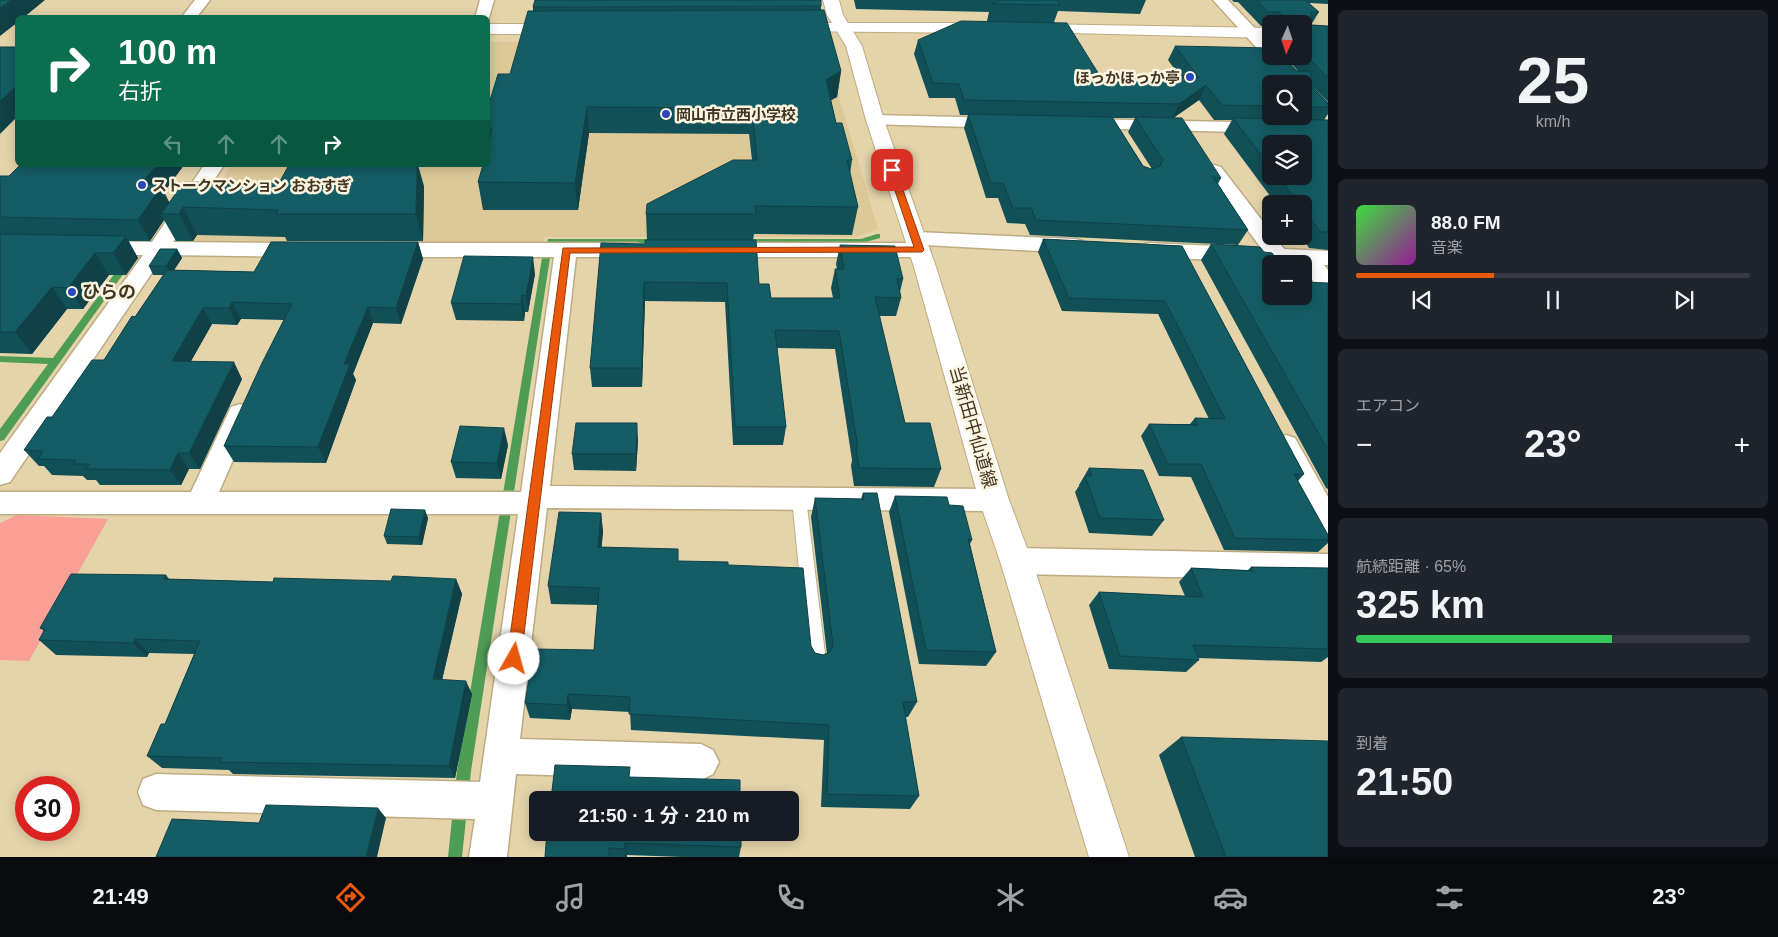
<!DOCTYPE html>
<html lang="ja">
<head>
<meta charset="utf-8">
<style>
  :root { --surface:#171b24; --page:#20242c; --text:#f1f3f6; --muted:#9ea1a6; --line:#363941; --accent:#ea580c }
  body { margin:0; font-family:Helvetica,"Noto Sans JP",sans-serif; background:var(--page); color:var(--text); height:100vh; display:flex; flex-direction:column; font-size:19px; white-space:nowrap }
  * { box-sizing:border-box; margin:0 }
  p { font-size:16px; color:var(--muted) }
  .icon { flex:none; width:28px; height:28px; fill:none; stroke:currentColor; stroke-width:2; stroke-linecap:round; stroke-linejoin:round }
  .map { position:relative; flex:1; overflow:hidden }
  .side { display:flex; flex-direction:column; gap:10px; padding:10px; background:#0d0f14; width:450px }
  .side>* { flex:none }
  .guide { position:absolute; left:15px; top:15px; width:475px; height:152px; border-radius:8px; box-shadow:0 2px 12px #0003; background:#0b6e4f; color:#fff; overflow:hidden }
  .needle { width:32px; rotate:183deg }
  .buttons { position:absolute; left:1262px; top:15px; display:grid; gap:10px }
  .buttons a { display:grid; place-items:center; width:50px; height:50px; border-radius:8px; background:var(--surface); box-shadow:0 2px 12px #0003; font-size:25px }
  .speed { position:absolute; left:15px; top:776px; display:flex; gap:10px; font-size:25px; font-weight:700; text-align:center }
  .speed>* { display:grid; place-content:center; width:65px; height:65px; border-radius:50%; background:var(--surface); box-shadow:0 2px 12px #0003; line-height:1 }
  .speed .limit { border:8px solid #d22; background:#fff; color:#111 }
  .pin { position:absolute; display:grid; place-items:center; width:42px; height:42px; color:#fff; margin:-21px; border-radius:10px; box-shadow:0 2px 8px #0006 }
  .me { position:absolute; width:55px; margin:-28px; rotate:7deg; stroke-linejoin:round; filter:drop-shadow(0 0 4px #0008) }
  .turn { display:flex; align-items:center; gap:18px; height:105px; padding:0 20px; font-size:22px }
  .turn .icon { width:65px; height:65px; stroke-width:2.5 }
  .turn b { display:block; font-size:35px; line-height:42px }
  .lanes { display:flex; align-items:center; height:48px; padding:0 20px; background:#0003; justify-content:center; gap:25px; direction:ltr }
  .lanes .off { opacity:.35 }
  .big { font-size:38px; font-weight:700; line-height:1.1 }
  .side .widget { flex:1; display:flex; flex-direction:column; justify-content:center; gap:8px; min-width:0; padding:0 18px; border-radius:8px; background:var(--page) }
  .side .dial { align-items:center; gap:0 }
  .dial b { font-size:65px; line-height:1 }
  .song { display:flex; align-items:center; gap:15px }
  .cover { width:60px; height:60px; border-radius:8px; background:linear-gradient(135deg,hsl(120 70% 55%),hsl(300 70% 35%)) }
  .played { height:5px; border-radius:2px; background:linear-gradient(90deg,var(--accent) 35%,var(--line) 35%) }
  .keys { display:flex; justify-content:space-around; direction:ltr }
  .heat { display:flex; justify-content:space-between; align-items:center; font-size:28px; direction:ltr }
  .charge { height:8px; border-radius:4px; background:linear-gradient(90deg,#34c759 65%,var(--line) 0) }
  .trip { position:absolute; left:529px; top:791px; width:270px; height:50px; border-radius:8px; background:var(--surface); box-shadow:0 2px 12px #0003; font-weight:700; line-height:50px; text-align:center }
  .tab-bar { display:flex; height:80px; justify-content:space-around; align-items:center; background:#090b0e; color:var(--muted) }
  .tab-bar .icon { width:35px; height:35px }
  .tab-bar .current { color:var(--accent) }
  .tab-bar b { font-size:22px; color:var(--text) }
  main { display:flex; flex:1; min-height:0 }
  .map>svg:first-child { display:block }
  .built { fill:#ddc898 }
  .green { fill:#fa9f95 }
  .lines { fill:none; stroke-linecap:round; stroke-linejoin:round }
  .stream { fill:#4f9c54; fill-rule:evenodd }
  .service-casing { stroke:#bdab83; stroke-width:2 }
  .minor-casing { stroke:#bdab83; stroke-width:3 }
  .tertiary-casing { stroke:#bdab83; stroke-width:2 }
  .secondary-casing { stroke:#bdab83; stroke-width:2 }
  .service { fill:#fff; fill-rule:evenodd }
  .minor { fill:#fff; fill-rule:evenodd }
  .tertiary { fill:#fff; fill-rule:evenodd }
  .secondary { fill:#fff; fill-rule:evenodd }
  .wall { fill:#125057; fill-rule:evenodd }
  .shaded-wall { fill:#0f4147 }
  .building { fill:#155d65; stroke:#0f4147 }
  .route { fill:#ea580c; stroke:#983908 }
  .poi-dot { fill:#2949b9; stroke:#fef5e0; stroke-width:2 }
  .labels { text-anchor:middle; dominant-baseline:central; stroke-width:5; stroke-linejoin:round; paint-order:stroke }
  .far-poi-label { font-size:15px; font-weight:bold; fill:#3e3726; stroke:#fef5e0; text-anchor:start }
  .poi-label { font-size:18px; font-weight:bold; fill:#3e3726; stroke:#fef5e0; text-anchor:start }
  .street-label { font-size:18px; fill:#3e3726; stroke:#fef5e0 }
</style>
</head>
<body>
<main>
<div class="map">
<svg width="1328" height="857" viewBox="0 0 1328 857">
  <rect width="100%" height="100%" fill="#e5d3aa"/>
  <path class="built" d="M774,40L829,63L878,229L856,237H545L543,245L191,244L185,239L231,165H488V42Z"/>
  <path class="green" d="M17,515L108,519L29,661L0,660V523Z"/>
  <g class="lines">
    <path class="stream" d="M877,234H880V238L862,243H744L740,241L744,239H861Z
      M548,239H657L661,241L657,243H555L551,245L547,243Z
      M546,255L550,258L471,771L462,857H448L457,771L542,258Z
      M126,261L129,262V266L4,440L0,441V429L48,364L0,362V356L53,358L123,262Z"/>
    <defs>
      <path id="service" d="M799,492L804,494L806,498L826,662L823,668L817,670L811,668L808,662L792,498L794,494Z"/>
      <path id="minor" d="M195,0H210L196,18H181Z
        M480,0H494L488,21V18H475Z
        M1213,0H1228L1271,45V56L1277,57H1265Z
        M875,115L1002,118L1008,119L1011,123L1008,127L1002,128L869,124L866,120L869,116Z
        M1080,119L1328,124V134L1074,128L1071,124L1074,120Z
        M204,165H224L173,242L301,243L309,245L312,250L309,255L301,257L164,255L10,482L0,485V453L143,255H97L89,253L86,248L89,243L97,241L152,242Z
        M1214,165L1221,167L1271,232V236H1274L1284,249L1328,251V265H1324L1328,270V293L1320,291L1304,268V264L1149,257L1141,255L1138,250L1141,245L1149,243L1261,248L1204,171L1207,167Z
        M916,232L1075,239L1083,241L1086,246L1083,251L1075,253L925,245L930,250L927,255L919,257H722L714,255L711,250L714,245L722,243H912H909L905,238L909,233Z
        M385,243H636L644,245L647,250L644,255L636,257H576L550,486L994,489L1004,492L1008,500L1004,508L994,511L547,508L520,739L701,744L713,750L719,762L713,774L701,780L516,774L507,857H469L475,819L156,810L143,805L138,792L143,779L156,774L480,782L518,514H0V492H191L231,407L240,404L249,407L253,414L219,492H521L554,257H385L377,255L374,250L377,245Z
        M1286,435L1295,438L1328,497V536L1318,532L1273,445L1277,438Z
        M1016,548L1328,554V580L1016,574L1005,570L1001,561L1005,552Z"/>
      <path id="tertiary" d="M790,23H982L988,25L990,28L988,31L982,33L784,31L782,28L784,25Z
        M488,24H560L566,26L568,29L566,32L560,34H488Z
        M1035,24L1271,28V38L1029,32L1027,29L1029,26Z"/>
      <path id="secondary" d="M823,0H839L843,15L862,46L884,120L936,267L1009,500L1032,561L1129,857H1089L1000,561L979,500L914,267L866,120L846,46L827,15Z"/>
    </defs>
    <use href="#service" class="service-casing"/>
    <use href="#minor" class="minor-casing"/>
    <use href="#tertiary" class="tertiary-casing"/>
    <use href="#secondary" class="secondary-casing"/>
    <use href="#service" class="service"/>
    <use href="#minor" class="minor"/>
    <use href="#tertiary" class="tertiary"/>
    <use href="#secondary" class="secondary"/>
  </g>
  <path class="wall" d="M854,0H1146L1140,14L1058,11L1054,22L1100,76L1181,78L1168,60L1175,46L1298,71L1291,63L1293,59L1290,56H1304V24H1271V27L1261,26L1238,2H1234L1232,0H1328V4L1309,3L1319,12L1311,25L1328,26V102L1311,85L1328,103V114L1324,120H1328V250L1309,248L1301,236H1304V204H1276L1224,134L1232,120H1214L1199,100L1173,118L1221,178L1218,184L1248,230L1238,245L1030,235L1025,224L1007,223L998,198H986L964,128L968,115H960L955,98H929L914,54L918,40L987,21L989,12L856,9ZM1271,84H1304V116H1271ZM1113,118H1135L1128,132L1152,169L1143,166ZM1271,144L1304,176H1271Z
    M821,6V10L841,71L837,97L831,100L836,123L852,160L850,174L858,207L852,235L754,234L753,240L759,284L771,298H833L831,288L835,269H837L836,264L840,245L903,279L900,292L901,298L896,316H879L905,423L941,469L934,487L854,486L851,466L852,460L835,349L777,348L786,427L783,445H733L725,302L645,301L642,387H592L590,368L647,240L646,214L752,160L749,134L589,133L578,210H483L478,182L488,165V107L510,74L533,11V7Z
    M20,165H184L164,192L169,202L424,186L423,241H287L285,237L197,235L193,241H176L164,220L150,241H128L138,258L126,275H109L83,309H67L32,354L0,353V176H9Z
    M1043,239L1182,246L1304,474L1298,481L1328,535V543L1318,552L1224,550L1191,477L1159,476L1141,436L1149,424H1190L1195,418L1209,419L1158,314L1062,311L1038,252Z
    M418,242L423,259L401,324L373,323L353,374L356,380L326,463L234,462L224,446L284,320L241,319L237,325L212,324L191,361L242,379L200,469H189L181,485H100L96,480H87L83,476L52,475L44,466H39L24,450L52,417L104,360L135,317L163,275H153L149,266L177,249L182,258L174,270L254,272Z
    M1211,244L1271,296L1328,283V489L1326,488L1201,260Z
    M535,274L528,312H525L524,321L456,320L451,303Z
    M638,440L636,471L574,470L572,454Z
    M508,445L501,479L456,478L451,462Z
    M1089,468L1164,520L1152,536L1089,533L1075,492L1079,486V485Z
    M863,493L917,702L908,717H905L919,796L910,809L821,807L824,740L631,730L630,712L572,709L570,720L530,718L525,703L594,650L598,605L551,604L548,586L601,513L603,532L601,547L678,561L728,565L811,646L815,653L823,655L827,654L811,517L815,498L861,499Z
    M895,496L949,505L972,540L970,544L996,652L986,666L919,664L889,512Z
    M428,518L422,545L387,544L384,536Z
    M1251,567L1328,568V657L1321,662L1198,658L1199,660L1186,672L1109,669L1089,605L1099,592L1185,596L1179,582L1191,568L1248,570Z
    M166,575L169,579L273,582L391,581L456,579L462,594L442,680L472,694L455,778L233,774L229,770L162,768L147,756L165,724L194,654L149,653L147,657L56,655L39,640L44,631L40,628Z
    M1181,737L1328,857H1195L1159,755Z
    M547,832L741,847L739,857H682L627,855V857H545Z"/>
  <path class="shaded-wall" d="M11,0H45L23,18H18V22L0,36V8Z
    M841,71L837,97L822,105L826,80Z
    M1206,85L1199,100L1172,119L1179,104Z
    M16,86L18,88V116L0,134V101Z
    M587,107L589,133L578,210L575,183Z
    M157,165H184L164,192L172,208L161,214L164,220L150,241L138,220L141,184Z
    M417,165H418L424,186L423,241L416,214Z
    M183,207L197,235L193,241L179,214Z
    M126,236L138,258L126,275L113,253Z
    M418,242L423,259L401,324L396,308Z
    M177,249L182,258L171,275L166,266Z
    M95,253L109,275L83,309L68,288Z
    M533,257L535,274L528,312L526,296Z
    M644,282L645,301L642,387V368Z
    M52,287L67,309L32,354L15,332Z
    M522,295L525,312L524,321L521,304Z
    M232,302L241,319L237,325L229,308Z
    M368,307L373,323L353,374L356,380L326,463L318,447L344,364Z
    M203,308L212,324L182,377L172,361Z
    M234,362L242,379L200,469L189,453Z
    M637,423L638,440L636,471V454Z
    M504,428L508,445L501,479L497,463Z
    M178,453L189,469L181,485L170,470Z
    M425,510L428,518L422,545L419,537Z
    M601,513L603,532L600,565L598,547Z
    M456,579L462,594L439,693L433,679Z
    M135,639L149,653L147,657L133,643Z
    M466,681L472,694L455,778L449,766Z
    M568,694L572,709L570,720L567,705Z
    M378,808L386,818L377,857H366Z
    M625,843L627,855V857H626L625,849Z"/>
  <path class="building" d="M0,0H11L0,8Z
    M535,0H821V6L533,7Z
    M1001,0H1057L1060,5L992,4Z
    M1257,0H1305L1319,12H1311V25L1328,26V78L1304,53V49H1306L1304,47V24H1281L1280,12H1268Z
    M824,10L841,71L826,80L836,123H842L852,160H847L858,207L755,206L756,214H646L647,204L733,160H757L752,108L587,107L575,183L478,182L483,165H488V147L492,129L488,127V107L498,74H510L528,11Z
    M961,21L1067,23L1100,76L1199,78L1175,46L1271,48V56H1283L1297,71H1311V86L1328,103V107H1304V84H1271V106L1222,105L1206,85L1179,104L964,100L959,84L933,83L918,40Z
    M0,47H18V86H16L0,101Z
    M968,114L1112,117L1143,166L1151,169L1160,166L1163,160L1135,117L1182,118L1221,178L1213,177L1248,230L1036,220L1031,208H1013L1003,183H991Z
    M1233,118L1328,120V232H1321L1304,210V204H1299L1278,176H1304V144H1271V168Z
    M20,165H157L141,184L156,185L154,187H161L138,220L0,217V176H9Z
    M289,165H417L416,214H276L278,210L183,207L179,214H161L184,182L279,183Z
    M0,234L126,236L113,253H95L68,288L52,287L15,332H0Z
    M1043,239L1182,246L1304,474H1294L1328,535V540L1235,538L1201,464H1168L1149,424L1198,425L1195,418L1225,419L1165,301L1069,298Z
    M645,240H756L759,284H769L771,298H840L835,269H844L840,245L895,246L903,279H897L901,298L875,297L905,423H930L941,469L859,468L856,448H858L839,331L775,330L786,427H735L727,283L644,282L642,368H590L601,243L645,244Z
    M271,242H418L396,308L368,307L344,364H350L318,447L224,446L262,363L292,304L232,302L229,308H203L172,361L234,362L189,453H178L170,470L86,469L90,464H73L76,460L38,459L43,451L24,450L47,417H52L92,360H104L132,316L135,317L167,270L254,272Z
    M1211,244L1260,247L1264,252L1272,253L1280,264H1271V296H1304V282L1328,283V450Z
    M160,249H177L166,266H149Z
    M464,256L533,257L526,296L522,295L521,304L451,303Z
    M576,423H637L636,454H572Z
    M460,426L504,428L497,463L451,462Z
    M1089,468L1143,470L1164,520L1100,518L1085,476H1092Z
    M863,493H877L917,702H903L919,796L827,794L829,725L629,714L630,697L568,694L567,705L525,703L534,649L594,650L599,588L548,586L559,512L601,513L598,547L678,549V561L728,562V565L803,568L811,646L815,653L823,655L830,652L833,645L815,498L864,499Z
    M895,496L947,497L949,505L963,506L972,540L968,539L996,652L926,650Z
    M391,509L425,510L419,537L384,536Z
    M1251,567L1328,568V649L1193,645L1199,660L1120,656L1099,592L1203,597L1191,568L1253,571Z
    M71,574L166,575L164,579L273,582L274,578L391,581L393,576L456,579L433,679L466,681L449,766L220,762L222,758L147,756L161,724H165L200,641L135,639L133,643L39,640L45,629L40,628Z
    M1181,737L1328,741V857H1226Z
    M555,765L630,767L629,777L740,780V800H551Z
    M266,805L378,808L366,857H156L172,819L259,823Z
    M547,832H741V847L625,843V849L609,848V857H545Z"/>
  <path class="route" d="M889,168L896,170L924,250L922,252L570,253L521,659L519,663L514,665L509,663L507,659L563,248L914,247L888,170Z"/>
  <g class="poi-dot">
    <circle cx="1190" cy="77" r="5"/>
    <circle cx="666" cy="114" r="5"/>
    <circle cx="142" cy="185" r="5"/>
    <circle cx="72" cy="292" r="5"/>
  </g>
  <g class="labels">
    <g class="far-poi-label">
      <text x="1180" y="77" text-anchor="end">ほっかほっか亭</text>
      <text x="676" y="114">岡山市立西小学校</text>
      <text x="152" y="185">ストークマンション おおすぎ</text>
    </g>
    <g class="poi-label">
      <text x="82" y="292">ひらの</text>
    </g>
    <g class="street-label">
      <text transform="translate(973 427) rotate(74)">当新田中仙道線</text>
    </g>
  </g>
</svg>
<div class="buttons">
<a><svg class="needle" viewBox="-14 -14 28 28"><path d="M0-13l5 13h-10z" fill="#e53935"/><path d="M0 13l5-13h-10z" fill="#9ea1a6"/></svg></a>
<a><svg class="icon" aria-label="search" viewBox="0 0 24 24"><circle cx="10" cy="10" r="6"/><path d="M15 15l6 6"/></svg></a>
<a><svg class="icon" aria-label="layers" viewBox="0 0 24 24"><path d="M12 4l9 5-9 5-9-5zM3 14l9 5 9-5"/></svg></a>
<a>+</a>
<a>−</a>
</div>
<div class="speed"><div class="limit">30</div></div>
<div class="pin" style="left:892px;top:170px;background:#d93025"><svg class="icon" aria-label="arrive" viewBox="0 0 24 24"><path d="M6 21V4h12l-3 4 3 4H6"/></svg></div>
<svg class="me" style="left:514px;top:659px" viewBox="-20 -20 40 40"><circle r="19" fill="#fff"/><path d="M0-13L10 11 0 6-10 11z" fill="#ea580c"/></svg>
<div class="trip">21:50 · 1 分 · 210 m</div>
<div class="guide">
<div class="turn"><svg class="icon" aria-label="right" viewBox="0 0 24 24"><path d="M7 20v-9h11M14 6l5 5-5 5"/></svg><div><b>100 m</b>右折</div></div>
<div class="lanes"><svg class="icon off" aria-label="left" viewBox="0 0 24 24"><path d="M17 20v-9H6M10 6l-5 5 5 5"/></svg><svg class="icon off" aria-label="ahead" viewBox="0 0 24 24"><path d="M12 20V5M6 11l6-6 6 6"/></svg><svg class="icon off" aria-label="ahead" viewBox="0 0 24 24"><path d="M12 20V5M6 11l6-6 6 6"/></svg><svg class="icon" aria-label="right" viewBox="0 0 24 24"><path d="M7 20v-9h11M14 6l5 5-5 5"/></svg></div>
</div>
</div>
<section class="side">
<div class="widget dial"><b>25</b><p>km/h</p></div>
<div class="widget">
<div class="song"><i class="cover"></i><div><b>88.0 FM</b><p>音楽</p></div></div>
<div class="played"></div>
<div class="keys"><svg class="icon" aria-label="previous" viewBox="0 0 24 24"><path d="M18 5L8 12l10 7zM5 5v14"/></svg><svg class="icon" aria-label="pause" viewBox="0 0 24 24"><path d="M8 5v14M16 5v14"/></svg><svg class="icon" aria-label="next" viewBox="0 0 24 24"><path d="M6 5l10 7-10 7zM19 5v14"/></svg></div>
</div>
<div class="widget"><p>エアコン</p>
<div class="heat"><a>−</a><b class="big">23°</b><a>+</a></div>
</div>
<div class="widget"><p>航続距離 · 65%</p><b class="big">325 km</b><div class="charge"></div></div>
<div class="widget"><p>到着</p><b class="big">21:50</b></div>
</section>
</main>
<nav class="tab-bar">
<b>21:49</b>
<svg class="icon current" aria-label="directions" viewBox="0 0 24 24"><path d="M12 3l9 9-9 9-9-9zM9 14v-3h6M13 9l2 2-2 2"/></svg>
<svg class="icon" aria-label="music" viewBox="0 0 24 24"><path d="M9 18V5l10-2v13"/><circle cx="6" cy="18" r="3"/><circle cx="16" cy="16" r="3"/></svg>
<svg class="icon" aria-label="phone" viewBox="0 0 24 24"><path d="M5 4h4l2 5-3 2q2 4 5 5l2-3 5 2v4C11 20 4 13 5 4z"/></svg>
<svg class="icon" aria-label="climate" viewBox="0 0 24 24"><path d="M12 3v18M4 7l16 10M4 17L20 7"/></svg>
<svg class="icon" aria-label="car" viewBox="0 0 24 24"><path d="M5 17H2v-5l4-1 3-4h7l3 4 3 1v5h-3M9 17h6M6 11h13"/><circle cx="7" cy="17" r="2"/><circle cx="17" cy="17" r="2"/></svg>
<svg class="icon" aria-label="filters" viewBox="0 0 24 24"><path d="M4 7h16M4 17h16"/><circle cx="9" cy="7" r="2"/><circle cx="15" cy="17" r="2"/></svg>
<b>23°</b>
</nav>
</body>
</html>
